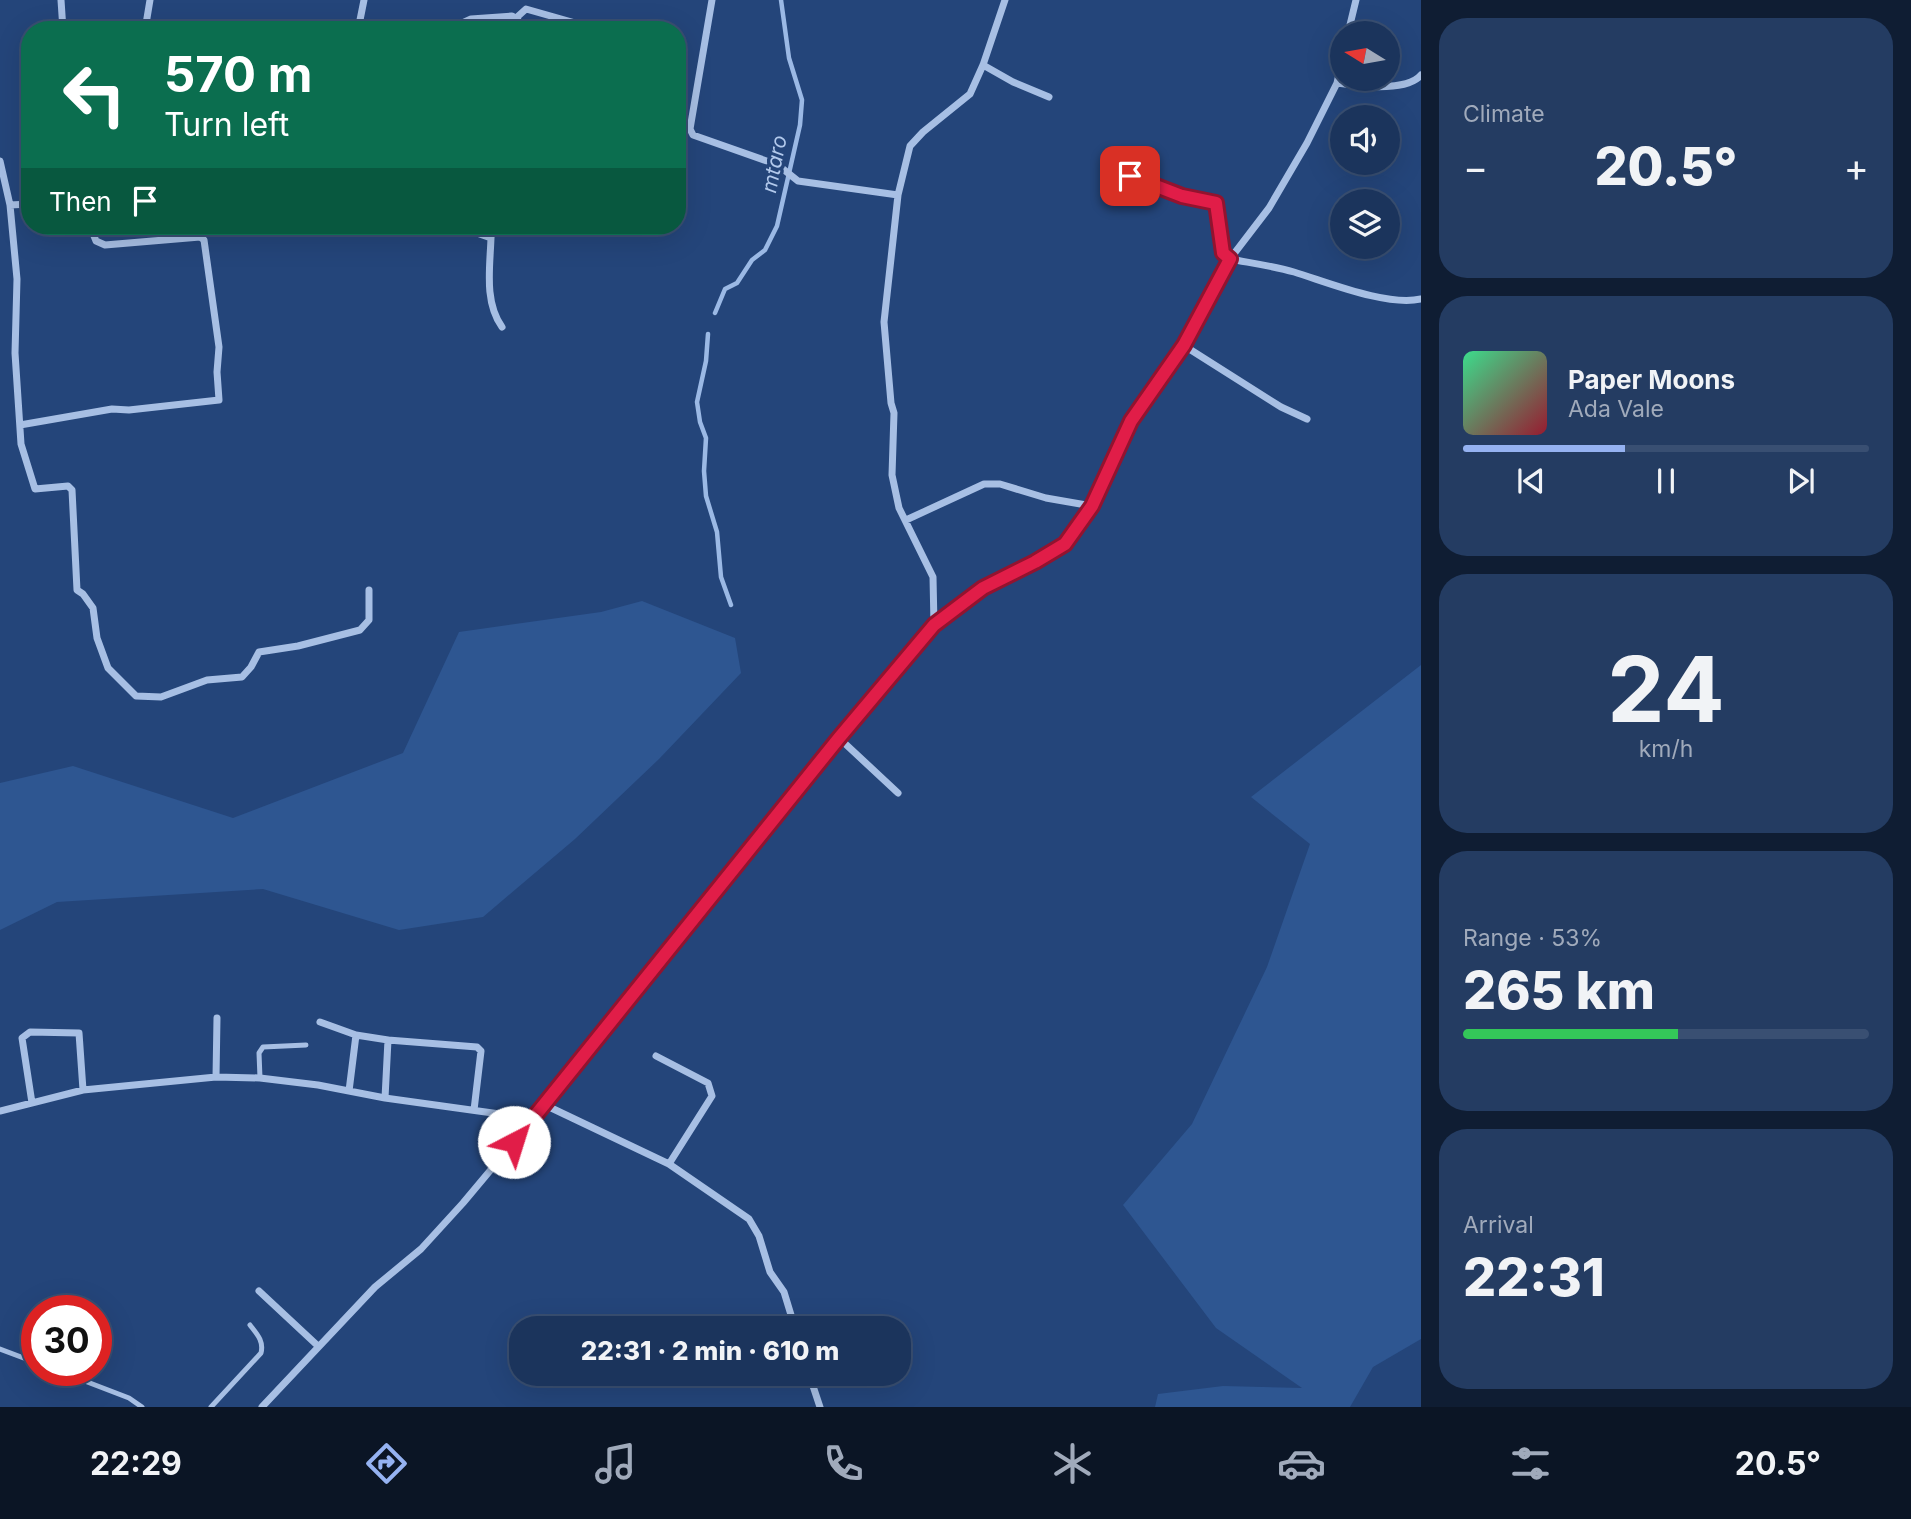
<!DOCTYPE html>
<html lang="en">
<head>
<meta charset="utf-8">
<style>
  :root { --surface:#1b345c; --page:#243c62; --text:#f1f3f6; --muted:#a0aabb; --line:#394f72; --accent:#95b2f1 }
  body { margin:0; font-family:Inter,sans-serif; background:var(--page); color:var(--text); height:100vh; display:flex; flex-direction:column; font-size:26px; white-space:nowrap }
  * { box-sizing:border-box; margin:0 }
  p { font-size:23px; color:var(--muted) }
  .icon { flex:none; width:38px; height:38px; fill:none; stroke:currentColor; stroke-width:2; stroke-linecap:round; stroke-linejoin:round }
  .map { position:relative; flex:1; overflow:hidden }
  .side { display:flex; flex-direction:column; gap:18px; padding:18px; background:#0f1d33; width:490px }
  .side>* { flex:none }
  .top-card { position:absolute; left:21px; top:21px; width:665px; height:214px; border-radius:28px; box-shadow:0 7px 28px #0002,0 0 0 2px var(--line); background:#0b6e4f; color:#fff; overflow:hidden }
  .needle { width:46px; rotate:281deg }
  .tools { position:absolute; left:1330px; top:21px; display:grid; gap:14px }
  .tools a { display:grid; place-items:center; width:70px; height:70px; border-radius:50%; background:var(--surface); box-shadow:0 7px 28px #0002,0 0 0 2px var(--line); font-size:35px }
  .speed { position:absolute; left:21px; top:1295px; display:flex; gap:14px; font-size:35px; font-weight:700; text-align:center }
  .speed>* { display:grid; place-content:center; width:91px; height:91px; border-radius:50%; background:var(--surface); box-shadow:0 7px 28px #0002,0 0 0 2px var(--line); line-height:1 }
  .speed .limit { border:10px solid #d22; background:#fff; color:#111 }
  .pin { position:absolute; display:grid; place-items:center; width:60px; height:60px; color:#fff; margin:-30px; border-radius:14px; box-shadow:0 4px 10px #0006 }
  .me { position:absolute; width:77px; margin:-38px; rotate:40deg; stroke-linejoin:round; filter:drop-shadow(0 0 5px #0008) }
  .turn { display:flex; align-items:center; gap:24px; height:147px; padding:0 28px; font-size:32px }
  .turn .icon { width:91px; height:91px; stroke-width:2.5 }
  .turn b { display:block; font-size:49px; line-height:60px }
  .then { display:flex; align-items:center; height:66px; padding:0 28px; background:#0003; gap:14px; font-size:26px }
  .big { font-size:52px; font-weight:800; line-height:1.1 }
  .side .tile { flex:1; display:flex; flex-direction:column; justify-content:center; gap:10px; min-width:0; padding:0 24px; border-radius:28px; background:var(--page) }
  .side .dial { align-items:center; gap:0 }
  .dial b { font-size:91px; line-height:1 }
  .song { display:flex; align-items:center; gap:21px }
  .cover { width:84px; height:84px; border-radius:10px; background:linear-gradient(135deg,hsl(150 70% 55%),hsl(350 70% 35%)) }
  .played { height:7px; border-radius:4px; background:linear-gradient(90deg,var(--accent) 40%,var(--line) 40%) }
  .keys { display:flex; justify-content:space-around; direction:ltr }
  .heat { display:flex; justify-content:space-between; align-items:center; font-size:38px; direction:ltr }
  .charge { height:10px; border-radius:5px; background:linear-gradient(90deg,#34c759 53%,var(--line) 0) }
  .trip { position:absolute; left:509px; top:1316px; width:402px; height:70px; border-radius:28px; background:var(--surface); box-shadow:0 7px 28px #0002,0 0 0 2px var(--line); font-weight:800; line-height:70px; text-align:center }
  .tab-bar { display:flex; height:112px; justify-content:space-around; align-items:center; background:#0b1525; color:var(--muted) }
  .tab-bar .icon { width:49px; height:49px }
  .tab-bar .active { color:var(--accent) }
  .tab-bar b { font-size:32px; color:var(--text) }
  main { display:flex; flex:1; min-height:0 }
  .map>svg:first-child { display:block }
  .green { fill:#2e5691 }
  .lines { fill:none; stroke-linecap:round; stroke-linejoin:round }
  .stream { stroke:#9bb9e5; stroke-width:4.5 }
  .service { stroke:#a7bfe4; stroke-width:5 }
  .minor { stroke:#a7bfe4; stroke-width:7 }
  .route-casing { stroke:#92132f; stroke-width:18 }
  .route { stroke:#e11d48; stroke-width:12 }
  .labels { text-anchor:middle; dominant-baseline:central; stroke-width:7; stroke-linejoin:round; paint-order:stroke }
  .water-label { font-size:21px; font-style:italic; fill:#b2c9ec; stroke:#24457a }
</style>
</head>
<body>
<main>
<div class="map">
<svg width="1421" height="1407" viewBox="0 0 1421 1407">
  <rect width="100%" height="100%" fill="#24457a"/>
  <path class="green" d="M642,601L735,638L741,673L659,759L575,839L483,917L399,930L263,889L57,902L0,930V783L73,766L233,818L403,753L459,632L601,612Z
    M1421,665V1339L1373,1367L1350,1407H1155L1158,1394L1223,1386L1302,1388L1216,1328L1123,1205L1192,1124L1267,967L1310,844L1251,797Z"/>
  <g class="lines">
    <path class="stream" d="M715,313L725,289L737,283L752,260L765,250L777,226L800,125L802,100L789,58L781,0
      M708,334L706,361L697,402L700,422L706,438L704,471L706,496L717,532L721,577L731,605"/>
    <path class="service" d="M260,1078L259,1053L263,1047L306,1045
      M0,1349L37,1363
      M56,1370L129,1398L142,1407
      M211,1407L261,1353C264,1341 257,1334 250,1325"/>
    <path class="minor" d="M61,0L63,30
      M712,0L690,129L693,135L778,165L798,181L898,195
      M516,18L526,9L600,30
      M145,30L150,0
      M361,30L360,20L364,0
      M447,30L471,19L512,16L518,20V30
      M1348,33L1356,0
      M983,65L1013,82L1049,97
      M1337,83C1357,86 1407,92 1421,75
      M0,161L10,205L17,279L15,353L21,444L35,489L68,486L72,490L77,590L83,594L93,608L97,638L108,668L136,696L161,697L207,680L242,677L251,667L259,652L298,646L360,630L369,620V590
      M1115,169L1182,196L1216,203L1223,252L1230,259C1251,263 1273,266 1294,272C1327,282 1388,307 1421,299
      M10,205L30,204
      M53,226H71
      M162,226L163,240
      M365,226H410L471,231L491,238C490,267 484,302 502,327
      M491,238L492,226
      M1183,345L1281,407L1307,419
      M20,425L112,409L129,410L219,400L217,372L219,347L204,240L200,237L105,245L96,241L90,226
      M906,520L984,484H1000L1046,498L1092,506
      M934,625L983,588L1035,562L1065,544L1092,506L1131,421L1183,345L1230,259L1269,208L1307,143L1337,83L1342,60
      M839,738L898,793
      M320,1022L356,1035L349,1091
      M356,1035L388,1040
      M656,1056L708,1083L712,1096L669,1164
      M216,1077L217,1018
      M385,1098L388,1040L477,1047L481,1051L474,1110
      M32,1103L22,1038L30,1032L79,1033L83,1090
      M545,1105L669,1164L749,1219L759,1236L770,1272L784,1292L795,1328
      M0,1111L83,1090L216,1077L260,1078L318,1085L385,1098L507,1115L531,1121
      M259,1291L318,1346
      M809,1374L820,1407
      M262,1407L375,1287L421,1249L463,1203L545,1105L839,738L934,625L933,577L899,508L892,475L894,413L891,403L884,322L898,195L910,146L923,132L970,94L983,65L1005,0"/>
  </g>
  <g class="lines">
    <defs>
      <path id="route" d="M514,1142L839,738L934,625L983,588L1035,562L1065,544L1092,506L1131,421L1184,345L1230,259L1223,253L1216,203L1182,196L1130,176"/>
    </defs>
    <use href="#route" class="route-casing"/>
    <use href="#route" class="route"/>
  </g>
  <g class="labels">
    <g class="water-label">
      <text transform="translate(774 164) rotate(-79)">mtaro</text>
    </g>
  </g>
</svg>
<div class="tools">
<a><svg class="needle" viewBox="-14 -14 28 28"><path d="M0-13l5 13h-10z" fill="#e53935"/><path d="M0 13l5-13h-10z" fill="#a0aabb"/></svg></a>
<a><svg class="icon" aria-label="sound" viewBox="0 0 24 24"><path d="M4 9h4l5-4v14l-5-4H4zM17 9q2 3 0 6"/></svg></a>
<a><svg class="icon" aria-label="layers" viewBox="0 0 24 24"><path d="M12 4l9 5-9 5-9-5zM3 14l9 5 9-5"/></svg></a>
</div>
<div class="speed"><div class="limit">30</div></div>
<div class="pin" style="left:1130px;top:176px;background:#d93025"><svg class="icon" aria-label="arrive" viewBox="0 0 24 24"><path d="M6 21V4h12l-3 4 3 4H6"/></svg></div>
<svg class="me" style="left:514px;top:1142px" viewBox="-20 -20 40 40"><circle r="19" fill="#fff"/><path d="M0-13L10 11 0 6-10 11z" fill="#e11d48"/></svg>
<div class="trip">22:31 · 2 min · 610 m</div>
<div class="top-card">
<div class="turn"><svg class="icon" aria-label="left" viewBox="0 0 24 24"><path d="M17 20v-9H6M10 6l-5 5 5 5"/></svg><div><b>570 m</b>Turn left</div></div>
<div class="then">Then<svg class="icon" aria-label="arrive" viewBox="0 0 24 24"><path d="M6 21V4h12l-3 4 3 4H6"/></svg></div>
</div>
</div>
<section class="side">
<div class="tile"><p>Climate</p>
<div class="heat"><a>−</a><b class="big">20.5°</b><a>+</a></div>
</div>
<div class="tile">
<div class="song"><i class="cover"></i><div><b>Paper Moons</b><p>Ada Vale</p></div></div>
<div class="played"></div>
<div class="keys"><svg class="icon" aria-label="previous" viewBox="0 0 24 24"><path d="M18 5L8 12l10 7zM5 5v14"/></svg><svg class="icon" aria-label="pause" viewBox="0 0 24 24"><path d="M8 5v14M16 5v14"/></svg><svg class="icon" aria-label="next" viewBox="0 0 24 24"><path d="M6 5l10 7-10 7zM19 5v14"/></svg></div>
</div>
<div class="tile dial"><b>24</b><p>km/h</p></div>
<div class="tile"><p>Range · 53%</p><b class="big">265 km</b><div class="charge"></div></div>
<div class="tile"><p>Arrival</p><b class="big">22:31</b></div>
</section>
</main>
<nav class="tab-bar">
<b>22:29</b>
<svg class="icon active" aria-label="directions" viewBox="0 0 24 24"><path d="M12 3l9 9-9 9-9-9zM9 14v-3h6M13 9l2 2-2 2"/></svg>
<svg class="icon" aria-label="music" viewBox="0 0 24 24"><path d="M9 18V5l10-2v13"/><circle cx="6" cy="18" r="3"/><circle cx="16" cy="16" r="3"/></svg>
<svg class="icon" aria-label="phone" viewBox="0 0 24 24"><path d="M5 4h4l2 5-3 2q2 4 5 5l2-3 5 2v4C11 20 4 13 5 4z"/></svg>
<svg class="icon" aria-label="climate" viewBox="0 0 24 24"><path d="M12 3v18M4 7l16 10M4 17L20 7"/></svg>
<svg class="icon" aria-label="car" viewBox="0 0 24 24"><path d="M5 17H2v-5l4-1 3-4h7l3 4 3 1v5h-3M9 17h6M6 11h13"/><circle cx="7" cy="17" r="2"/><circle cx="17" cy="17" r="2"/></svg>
<svg class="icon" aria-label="filters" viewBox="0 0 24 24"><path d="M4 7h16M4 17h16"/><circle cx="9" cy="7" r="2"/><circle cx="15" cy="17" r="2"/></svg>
<b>20.5°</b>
</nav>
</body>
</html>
